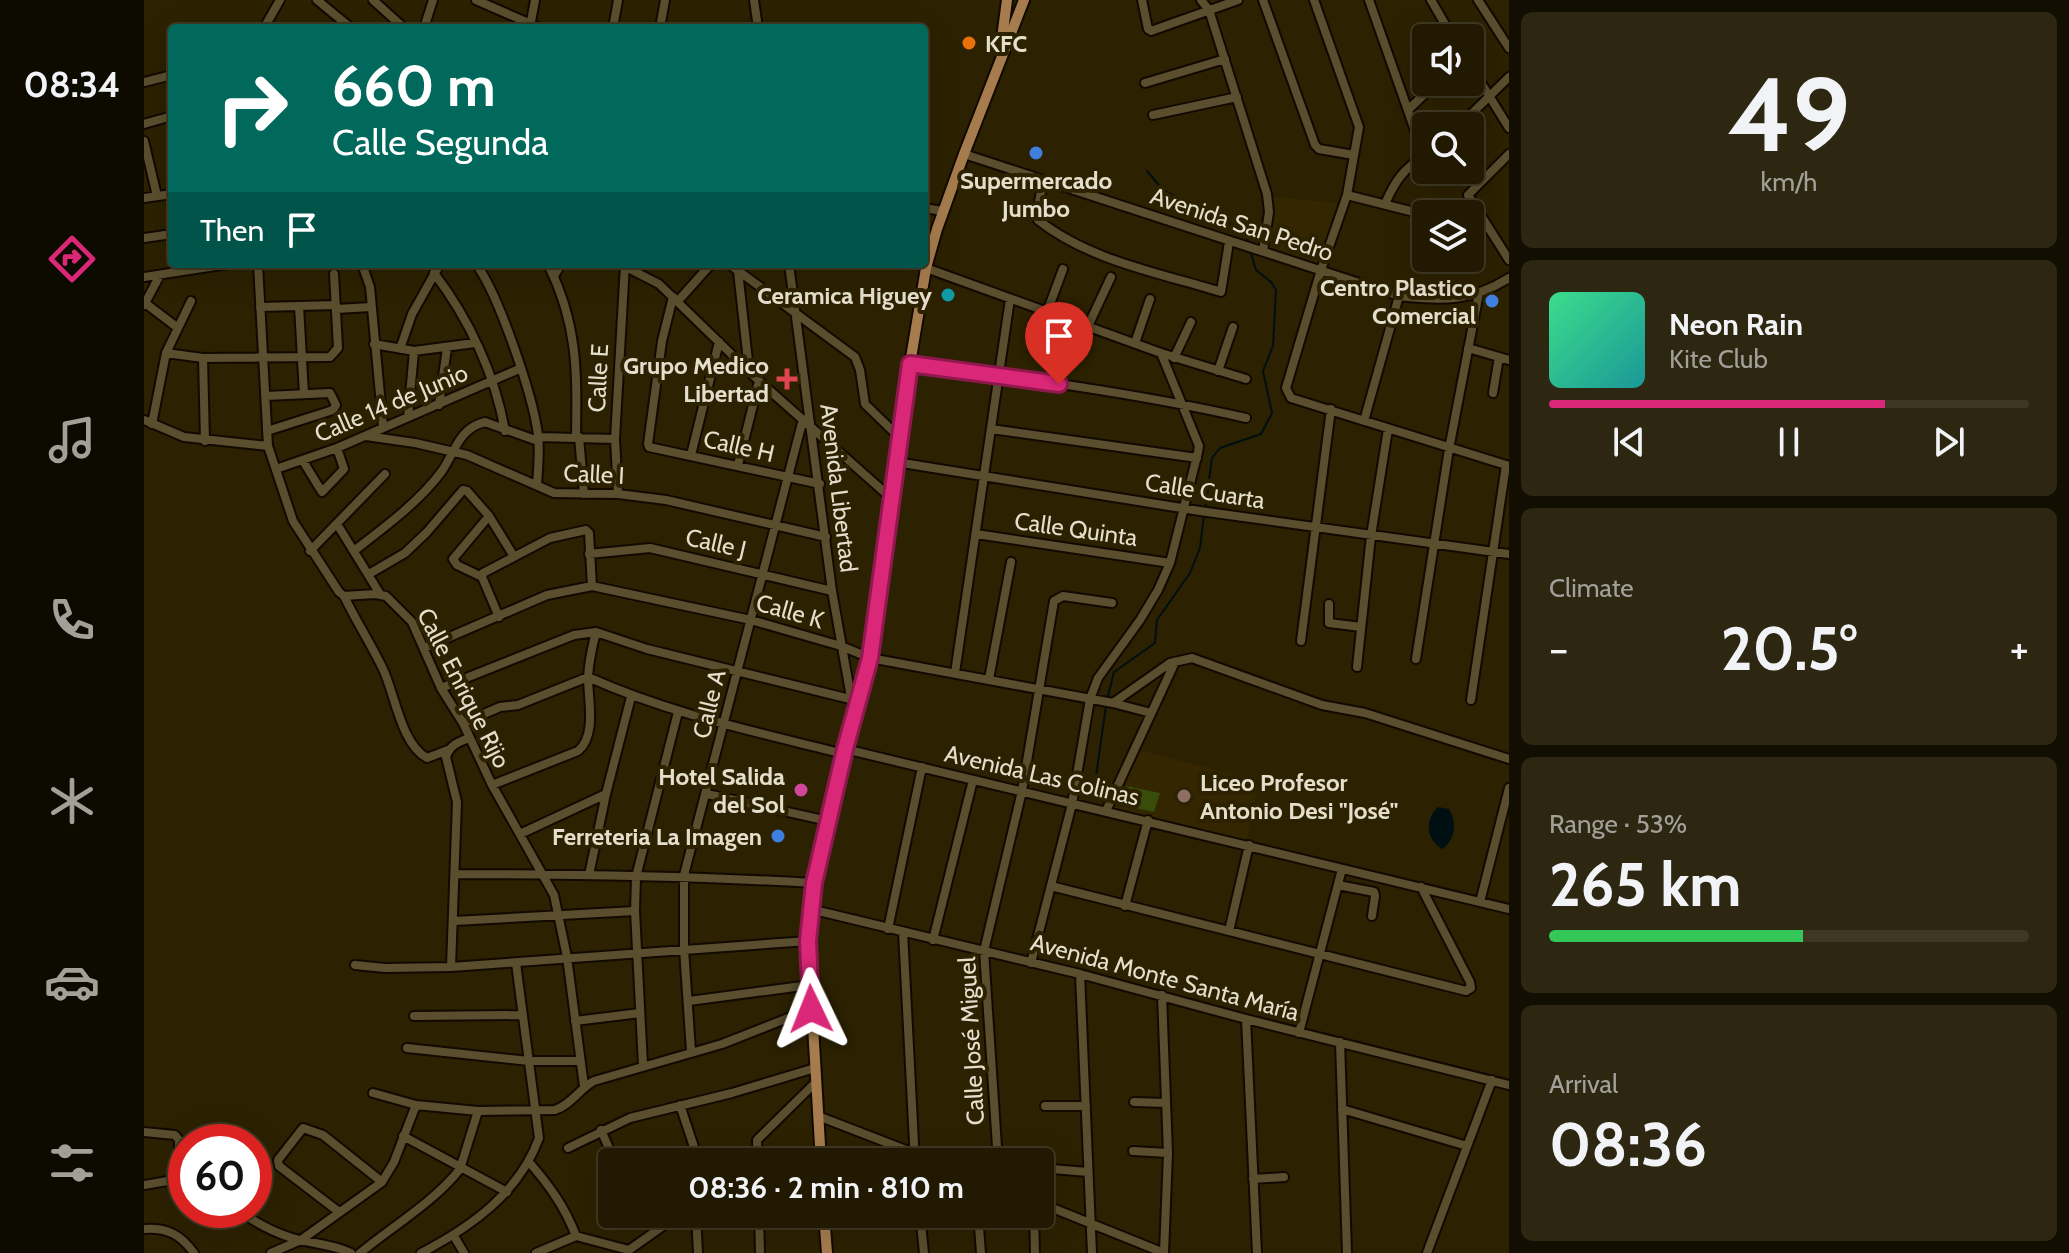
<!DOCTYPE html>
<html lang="en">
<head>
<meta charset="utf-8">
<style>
  :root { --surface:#211901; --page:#2d2610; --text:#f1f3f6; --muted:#a2a099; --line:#3e3823; --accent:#db2777 }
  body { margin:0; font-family:Cabin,sans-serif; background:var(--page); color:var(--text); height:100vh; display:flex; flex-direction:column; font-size:30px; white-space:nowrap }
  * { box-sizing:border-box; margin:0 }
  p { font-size:26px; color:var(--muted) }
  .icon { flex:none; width:44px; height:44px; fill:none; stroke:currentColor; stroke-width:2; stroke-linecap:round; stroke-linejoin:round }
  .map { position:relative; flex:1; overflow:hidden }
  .drawer { display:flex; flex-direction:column; gap:12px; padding:12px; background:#120e01; width:560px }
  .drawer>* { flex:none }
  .guide { position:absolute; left:24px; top:24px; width:760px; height:244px; border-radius:8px; box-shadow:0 8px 32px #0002,0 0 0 2px var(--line); background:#00695c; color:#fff; overflow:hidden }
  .buttons { position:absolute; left:1268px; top:24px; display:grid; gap:16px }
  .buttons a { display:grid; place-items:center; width:72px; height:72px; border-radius:8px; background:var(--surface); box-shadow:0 8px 32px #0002,0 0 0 2px var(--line); font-size:40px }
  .speed { position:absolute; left:24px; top:1124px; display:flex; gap:16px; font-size:40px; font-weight:700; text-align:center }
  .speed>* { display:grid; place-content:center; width:104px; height:104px; border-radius:50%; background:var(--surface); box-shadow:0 8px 32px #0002,0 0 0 2px var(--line); line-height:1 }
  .speed .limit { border:12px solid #d22; background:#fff; color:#111 }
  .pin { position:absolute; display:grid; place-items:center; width:68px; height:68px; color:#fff; margin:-82px -34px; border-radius:50% 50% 50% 0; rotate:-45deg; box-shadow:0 0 8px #0007 }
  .pin .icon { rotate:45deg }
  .me { position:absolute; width:88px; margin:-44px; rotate:358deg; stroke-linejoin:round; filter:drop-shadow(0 0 6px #0008) }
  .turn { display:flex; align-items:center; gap:28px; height:168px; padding:0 32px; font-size:36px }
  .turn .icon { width:104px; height:104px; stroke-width:2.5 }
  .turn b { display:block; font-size:56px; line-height:68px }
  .then { display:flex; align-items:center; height:76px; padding:0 32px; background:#0003; gap:16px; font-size:30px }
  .big { font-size:60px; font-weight:800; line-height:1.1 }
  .drawer .widget { flex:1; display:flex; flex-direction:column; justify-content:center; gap:12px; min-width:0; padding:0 28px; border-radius:12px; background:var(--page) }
  .drawer .dial { align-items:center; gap:0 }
  .dial b { font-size:104px; line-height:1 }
  .song { display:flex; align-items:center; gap:24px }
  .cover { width:96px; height:96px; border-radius:12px; background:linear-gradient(135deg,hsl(150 70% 55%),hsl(180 70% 35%)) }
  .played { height:8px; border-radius:4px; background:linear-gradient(90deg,var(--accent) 70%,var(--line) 70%) }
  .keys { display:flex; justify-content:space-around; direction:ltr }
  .heat { display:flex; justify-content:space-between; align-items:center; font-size:44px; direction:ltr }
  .charge { height:12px; border-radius:6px; background:linear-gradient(90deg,#34c759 53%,var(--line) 0) }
  .trip { position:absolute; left:454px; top:1148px; width:456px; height:80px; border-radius:8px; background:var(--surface); box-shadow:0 8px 32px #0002,0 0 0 2px var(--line); font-weight:800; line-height:80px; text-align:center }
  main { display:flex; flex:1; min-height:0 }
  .tab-bar { display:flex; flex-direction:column; width:144px; justify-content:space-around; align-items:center; background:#0d0a00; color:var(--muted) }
  .tab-bar .icon { width:56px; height:56px }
  .tab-bar .active { color:var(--accent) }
  .tab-bar b { font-size:36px; color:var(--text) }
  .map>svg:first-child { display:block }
  .built { fill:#342600 }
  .green { fill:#394d0a }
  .water { fill:#000f11 }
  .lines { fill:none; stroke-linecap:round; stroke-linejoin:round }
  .stream { stroke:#000f11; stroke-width:2 }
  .minor-casing { stroke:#120a00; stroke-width:12 }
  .major-casing { stroke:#120a00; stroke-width:14 }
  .minor { stroke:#5a4e2e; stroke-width:8 }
  .major { stroke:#a67c4e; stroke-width:10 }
  .route-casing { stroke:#8e194d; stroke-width:20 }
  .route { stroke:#db2777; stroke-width:14 }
  .food-dot { fill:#e8710a; stroke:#2c2101; stroke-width:3 }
  .shop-dot { fill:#3f7fe0; stroke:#2c2101; stroke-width:3 }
  .culture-dot { fill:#0f9aa8; stroke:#2c2101; stroke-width:3 }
  .health-dot { fill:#e0444e; stroke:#2c2101; stroke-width:3 }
  .hotel-dot { fill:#d1479c; stroke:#2c2101; stroke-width:3 }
  .education-dot { fill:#8d6e63; stroke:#2c2101; stroke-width:3 }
  .labels { text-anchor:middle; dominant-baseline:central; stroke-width:8; stroke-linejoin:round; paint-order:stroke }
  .poi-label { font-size:24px; font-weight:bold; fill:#e4decc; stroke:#2c2101; text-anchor:end }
  .street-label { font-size:24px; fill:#e4decc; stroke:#2c2101 }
</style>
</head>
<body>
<main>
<nav class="tab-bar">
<b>08:34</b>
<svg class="icon active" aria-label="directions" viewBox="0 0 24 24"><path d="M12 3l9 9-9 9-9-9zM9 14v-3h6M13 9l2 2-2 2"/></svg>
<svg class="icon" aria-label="music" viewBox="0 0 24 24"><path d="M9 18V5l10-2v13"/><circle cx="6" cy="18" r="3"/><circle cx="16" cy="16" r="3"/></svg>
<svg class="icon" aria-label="phone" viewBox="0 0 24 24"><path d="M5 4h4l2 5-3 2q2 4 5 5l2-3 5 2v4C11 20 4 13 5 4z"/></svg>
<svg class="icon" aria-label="climate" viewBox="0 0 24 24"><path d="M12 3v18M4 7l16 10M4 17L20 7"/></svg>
<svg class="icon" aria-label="car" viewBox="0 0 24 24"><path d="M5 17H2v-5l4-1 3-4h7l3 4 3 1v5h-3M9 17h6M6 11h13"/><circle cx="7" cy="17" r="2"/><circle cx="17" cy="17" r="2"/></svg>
<svg class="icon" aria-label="filters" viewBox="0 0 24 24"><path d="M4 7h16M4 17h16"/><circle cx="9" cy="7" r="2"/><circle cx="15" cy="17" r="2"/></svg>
</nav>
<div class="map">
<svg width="1365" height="1253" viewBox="0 0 1365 1253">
  <rect width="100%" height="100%" fill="#2c2101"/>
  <path class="built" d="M1124,196L1200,204L1177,270L1119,251Z
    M991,749L1115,781L1102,844L962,811Z"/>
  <path class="green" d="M982,786L1016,793L1010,812L977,805Z"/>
  <path class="water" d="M1294,807L1305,809C1313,822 1312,840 1298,849C1282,839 1280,820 1294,807Z"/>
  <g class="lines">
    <path class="stream" d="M1003,171L1019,190L1095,229L1100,232L1105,243
      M1061,509L1068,458L1076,448L1117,434L1128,413L1119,371L1129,346L1132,290L1127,282L1112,270L1107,253
      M963,700L970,672L1011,643L1013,620L1046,573L1056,548L1060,515
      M952,776L962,706"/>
    <defs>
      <path id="minor" d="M173,0L207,28
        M229,0L260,28
        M332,0L396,28
        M610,0L614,28
        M998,0L1004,29L1007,31L1094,0
        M1057,0L1065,10L1123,194L1125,212L1119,251
        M1119,0L1171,145L1175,149L1210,155
        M1170,0L1215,127L1203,195L1177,270L1142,388L1147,398L1365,466
        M1225,0L1280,156
        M1287,0L1309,38
        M1334,0L1365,48
        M386,27L391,0
        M120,28L136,0
        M280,28L289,0
        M469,28L474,0
        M516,28L521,0
        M1326,65L1365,128
        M0,82L28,75
        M1001,83L1081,59
        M1264,110L1293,82
        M1009,115L1093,97
        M0,124L28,116
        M1315,126L1365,77
        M0,141L13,196
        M820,154L1255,296C1298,301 1327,302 1365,278
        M1365,154L1324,195L1365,260
        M899,181L892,217L894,220C946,261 1016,273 1077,292L1085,242
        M1203,195L1282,215
        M0,198L28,194
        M1241,204C1252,179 1259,170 1282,154
        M780,208L799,211
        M0,238L28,234
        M114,264L124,446L149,521L195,592L200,596C212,621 227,644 239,669C251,694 257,744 283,758L304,750
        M218,264L226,287L239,427
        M332,264C355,295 389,396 394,435C396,451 394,469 393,485
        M404,264C434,325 433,371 432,437
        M476,264L515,284L615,381L747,498
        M585,264L711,357L716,370L721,404L756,438
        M645,264L688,591L710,714
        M782,268L1017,353L1102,379
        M594,271L605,370
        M290,273C325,319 351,374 361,431
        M410,276L417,264
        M0,277L84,264
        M529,297L518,341L504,444L505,447L676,484
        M534,301L567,264
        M1,303L34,328
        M0,305L16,275
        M155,306L160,394
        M116,307L192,305
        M192,309L227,307
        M903,312L919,269
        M944,326L967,277
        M991,343L1006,299
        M230,344L270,351L331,343
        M1324,348L1365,360
        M256,349L268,314L296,264
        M22,353L59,358L186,357L194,348L190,274
        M59,358L61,441
        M1030,358L1047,322
        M766,364C879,378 992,393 1102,418
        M1074,371L1089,327
        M1349,393L1355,357
        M122,396L186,393L192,405L189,410L123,431
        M295,405L303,348
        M264,417L270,351
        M0,420L40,437L124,446
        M1220,421L1255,296
        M8,424L22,353L47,301
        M847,429L1053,458
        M222,436L271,443L323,455L410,493L474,494L522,500L682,537
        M394,437L471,439
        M435,437L440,494
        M547,455L575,342
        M159,461L178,492L200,469L193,448
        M752,462L1056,511L1365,554
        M594,465L615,381
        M132,469L193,448L375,369
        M474,494L471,439L481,264
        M193,524L236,594
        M832,534L1026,563
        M211,550C241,527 275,502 298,471C311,452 315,428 341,422L394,441
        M166,551L241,474
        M445,554L506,548L688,591
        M225,574L261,553L283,532L319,490L323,491L345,516L369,555
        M338,577L313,565L309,559L345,516
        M200,596L231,594L242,596L268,622L297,688L319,723L348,785L410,895L423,957L440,1086
        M1185,604V623L1217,627
        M355,617L338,577L339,573L406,538L442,530L445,533L448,586
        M1157,641L1187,409
        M280,648L403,595L448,586L607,620L697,646L726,658L969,703L1007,713
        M1272,659L1305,449L1335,293
        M1213,667L1227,536L1244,429
        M811,673L866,299
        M845,679L867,562
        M297,688L430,635L452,632L503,649L706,699
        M1327,700L1362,465
        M969,703L1026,663L1048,658L1178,705L1221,713L1365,759
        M319,723L356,707L374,705L444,677C526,714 613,732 700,754
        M701,749L1365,909
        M348,785L434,751C453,735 444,700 444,677C445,662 448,647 452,632
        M563,794L684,821
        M962,811L1031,662
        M376,834L462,794
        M312,874C431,874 550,876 670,883
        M445,875L462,794L487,697
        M1194,885L1230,892L1231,896L1228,916
        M907,886L1322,991L1327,988L1326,982L1277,887
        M1336,902L1365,788
        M981,906L1004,820
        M666,909L936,974L1102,1019L1365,1085
        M310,921L491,911
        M744,929L778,767
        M1085,931L1105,845
        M759,932L771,1162
        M789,940L829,780
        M887,963L928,804L946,699L954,678L996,620L1014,590L1026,563L1054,452L1055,446L1017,353
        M211,965L241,968L307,967L664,941
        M307,967L313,802L302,757C306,745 314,742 325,738
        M936,974L948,1253
        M545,1001L666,985
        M270,1016L379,1015
        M1102,1019L1113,1253
        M431,1021L496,1013
        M1155,1033L1198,869
        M1196,1042L1203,1253
        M263,1048L385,1061H435
        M547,1051L540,949V875L659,419
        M499,1065L491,911L492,877L534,712
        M229,1093L272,1105L334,1111L411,1110C428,1104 435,1089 450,1081L578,1044L667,1009
        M990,1102L1022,1103
        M536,1105L555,1162
        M901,1106H942
        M1198,1109L1323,1146
        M674,1116L793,1162
        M457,1130L471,1162
        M0,1132L31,1135L35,1140V1171L42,1179
        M259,1136L363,1192
        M424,1148L486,1118L588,1093L671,1068
        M989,1151L1024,1153
        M385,1162C405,1185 421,1207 432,1236
        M614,1162L613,1140L672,1082
        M854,1162L840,951L878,791L910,601L919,596L968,603
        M896,1168L944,1172
        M1109,1179L1140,1177
        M0,1185L41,1178
        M896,1203L1020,1253L1024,1153L1018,995
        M94,1210C109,1221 127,1231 145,1237C166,1244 186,1243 207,1253
        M195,1212L135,1166L134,1160L159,1128L179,1135L238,1182
        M552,1214L554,1253
        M615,1214L616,1253
        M776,1214L780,1253
        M834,1214L837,1253
        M890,1214L891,1253
        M0,1229C23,1227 37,1235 50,1253
        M310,1236L320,1253
        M127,1253L157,1240L238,1182L250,1162L272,1105
        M216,1253C249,1226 290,1202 316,1169L334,1111
        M277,1253C327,1227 375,1193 395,1138L372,963
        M392,1253L432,1236L485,1250L536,1214
        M1283,1253L1348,1080"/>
      <path id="major" d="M857,46L863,0
        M677,1162L664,941L670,883L701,749L726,658L766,364L782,268L793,229L820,154L880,0
        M680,1214L683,1253"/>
    </defs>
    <use href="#minor" class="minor-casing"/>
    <use href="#major" class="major-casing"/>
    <use href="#minor" class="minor"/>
    <use href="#major" class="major"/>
  </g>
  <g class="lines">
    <defs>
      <path id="route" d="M667,1009L664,941L670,883L701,749L726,658L766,364L915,384"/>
    </defs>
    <use href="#route" class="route-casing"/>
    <use href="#route" class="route"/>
  </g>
  <circle class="food-dot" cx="825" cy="43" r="8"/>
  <g class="shop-dot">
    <circle cx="892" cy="153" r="8"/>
    <circle cx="1348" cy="301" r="8"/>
    <circle cx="634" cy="836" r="8"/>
  </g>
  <circle class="culture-dot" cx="804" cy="295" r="8"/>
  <path class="health-dot" d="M639 367h8v8h8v8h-8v8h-8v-8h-8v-8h8z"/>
  <circle class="hotel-dot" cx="657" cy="790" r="8"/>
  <circle class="education-dot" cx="1040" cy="796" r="8"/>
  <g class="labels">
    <g class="poi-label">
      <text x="841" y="43" text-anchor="start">KFC</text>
      <text x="892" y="180" text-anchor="middle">Supermercado<tspan x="892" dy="28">Jumbo</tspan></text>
      <text x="1332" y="287">Centro Plastico<tspan x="1332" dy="28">Comercial</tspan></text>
      <text x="788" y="295">Ceramica Higuey</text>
      <text x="625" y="365">Grupo Medico<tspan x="625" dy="28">Libertad</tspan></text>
      <text x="641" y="776">Hotel Salida<tspan x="641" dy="28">del Sol</tspan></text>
      <text x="1056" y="782" text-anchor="start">Liceo Profesor<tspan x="1056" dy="28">Antonio Desi "José"</tspan></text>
      <text x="618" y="836">Ferreteria La Imagen</text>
    </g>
    <g class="street-label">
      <text transform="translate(1098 224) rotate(18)">Avenida San Pedro</text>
      <text transform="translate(454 378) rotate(-87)">Calle E</text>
      <text transform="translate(247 403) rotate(-23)">Calle 14 de Junio</text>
      <text transform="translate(595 446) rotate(13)">Calle H</text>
      <text transform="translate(450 474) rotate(3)">Calle I</text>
      <text transform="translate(695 488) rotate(83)">Avenida Libertad</text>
      <text transform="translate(1061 491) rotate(9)">Calle Cuarta</text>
      <text transform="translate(932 529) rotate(8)">Calle Quinta</text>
      <text transform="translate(572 543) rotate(13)">Calle J</text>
      <text transform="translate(646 611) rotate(16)">Calle K</text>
      <text transform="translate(320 688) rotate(63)">Calle Enrique Rijo</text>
      <text transform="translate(565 704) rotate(-76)">Calle A</text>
      <text transform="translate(898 775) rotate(13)">Avenida Las Colinas</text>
      <text transform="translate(1021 977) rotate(15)">Avenida Monte Santa María</text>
      <text transform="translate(827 1041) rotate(-93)">Calle José Miguel</text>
    </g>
  </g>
</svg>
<div class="buttons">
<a><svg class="icon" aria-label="sound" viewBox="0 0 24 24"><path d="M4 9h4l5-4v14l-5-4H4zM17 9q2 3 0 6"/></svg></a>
<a><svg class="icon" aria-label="search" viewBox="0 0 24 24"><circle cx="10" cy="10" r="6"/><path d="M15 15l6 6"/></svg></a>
<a><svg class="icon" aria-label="layers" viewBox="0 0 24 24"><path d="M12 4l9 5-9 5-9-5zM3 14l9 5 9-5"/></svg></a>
</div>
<div class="speed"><div class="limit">60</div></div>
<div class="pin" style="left:915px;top:384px;background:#d93025"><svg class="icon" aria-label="arrive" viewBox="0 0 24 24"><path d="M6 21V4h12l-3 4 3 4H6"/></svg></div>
<svg class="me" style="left:667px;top:1009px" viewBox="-20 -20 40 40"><path d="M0-17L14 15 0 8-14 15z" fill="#db2777" stroke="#fff" stroke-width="4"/></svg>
<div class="trip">08:36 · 2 min · 810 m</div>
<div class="guide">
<div class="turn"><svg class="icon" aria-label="right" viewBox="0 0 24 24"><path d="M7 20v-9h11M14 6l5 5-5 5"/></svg><div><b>660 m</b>Calle Segunda</div></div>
<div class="then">Then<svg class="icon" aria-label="arrive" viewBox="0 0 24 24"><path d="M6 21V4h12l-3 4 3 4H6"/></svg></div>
</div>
</div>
<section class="drawer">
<div class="widget dial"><b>49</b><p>km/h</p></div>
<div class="widget">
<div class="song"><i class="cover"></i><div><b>Neon Rain</b><p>Kite Club</p></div></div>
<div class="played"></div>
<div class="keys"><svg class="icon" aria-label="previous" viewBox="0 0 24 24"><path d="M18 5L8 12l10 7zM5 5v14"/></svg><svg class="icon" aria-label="pause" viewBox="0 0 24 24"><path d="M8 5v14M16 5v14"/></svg><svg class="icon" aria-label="next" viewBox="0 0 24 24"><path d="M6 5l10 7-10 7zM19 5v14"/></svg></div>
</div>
<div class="widget"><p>Climate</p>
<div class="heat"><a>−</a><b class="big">20.5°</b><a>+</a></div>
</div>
<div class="widget"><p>Range · 53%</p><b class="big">265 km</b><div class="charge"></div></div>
<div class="widget"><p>Arrival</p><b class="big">08:36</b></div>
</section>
</main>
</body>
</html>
